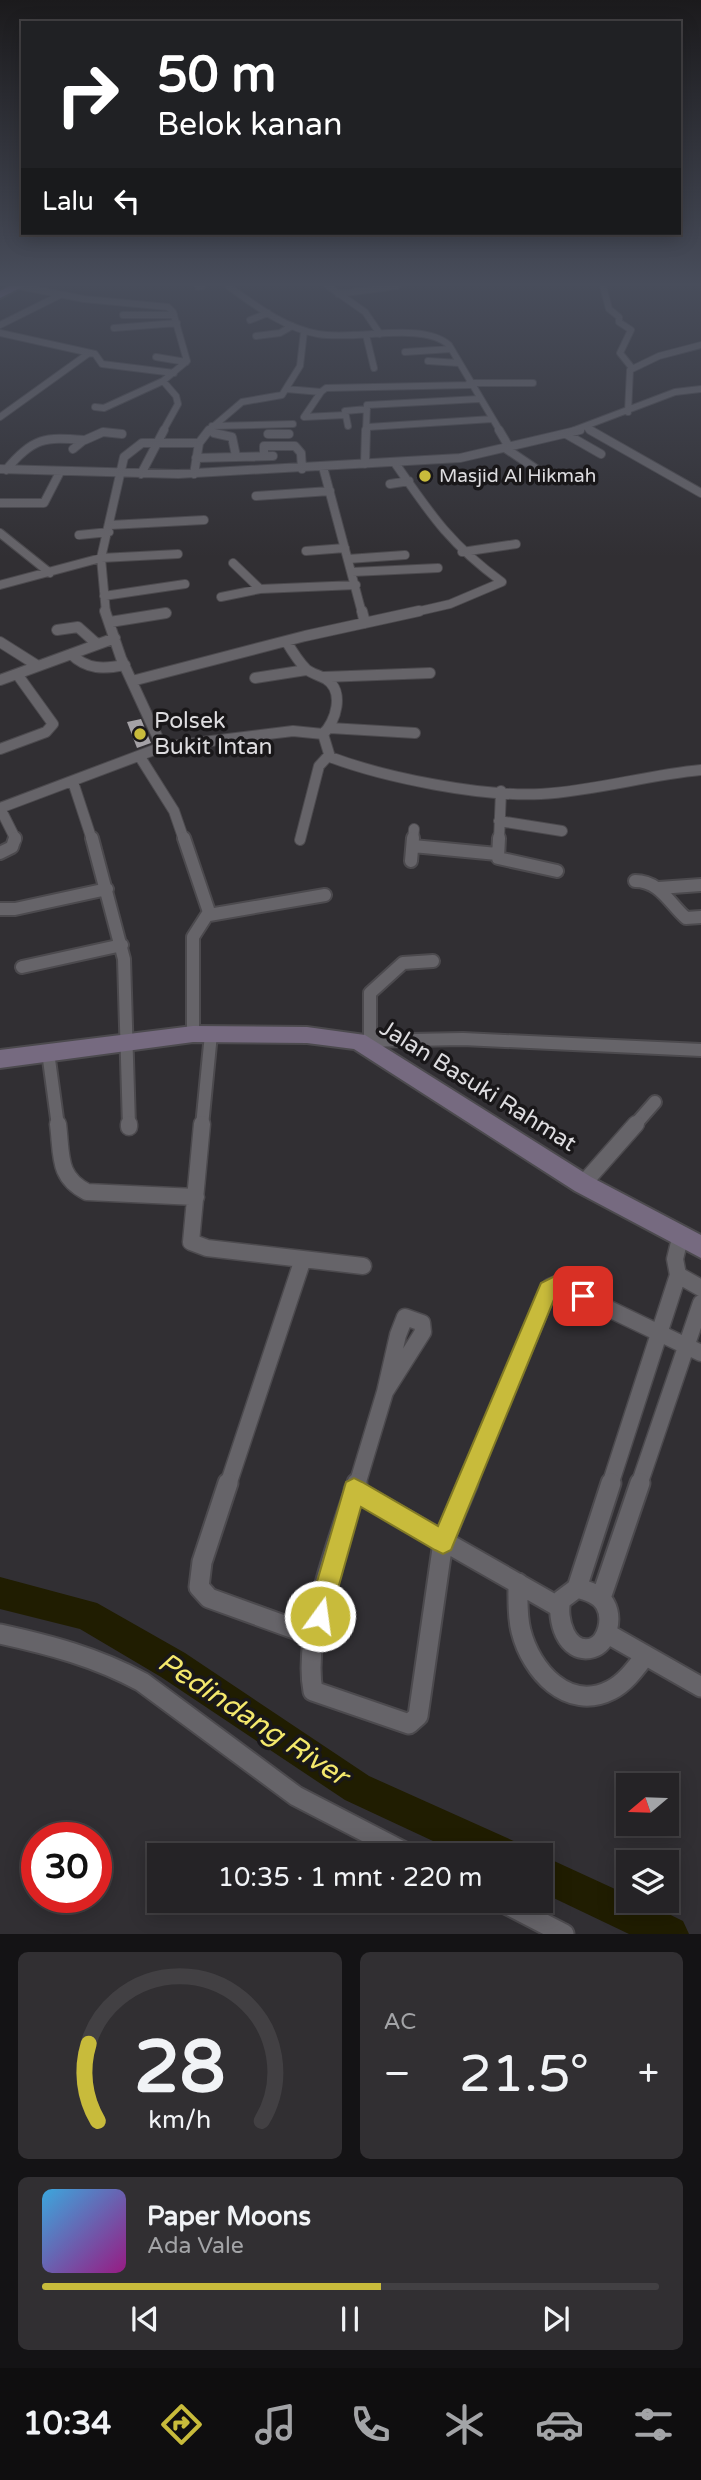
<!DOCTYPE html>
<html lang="id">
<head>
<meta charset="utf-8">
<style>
  :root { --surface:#252326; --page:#312f32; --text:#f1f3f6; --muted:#a3a4a7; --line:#424043; --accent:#c8bb3b }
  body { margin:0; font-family:"Varela Round",sans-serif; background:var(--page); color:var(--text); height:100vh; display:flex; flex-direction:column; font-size:26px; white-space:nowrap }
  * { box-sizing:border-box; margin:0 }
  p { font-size:23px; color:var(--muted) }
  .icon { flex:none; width:38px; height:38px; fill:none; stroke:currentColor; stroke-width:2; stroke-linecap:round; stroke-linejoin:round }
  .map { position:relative; height:1934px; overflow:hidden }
  .panel { display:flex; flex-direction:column; gap:18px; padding:18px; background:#141315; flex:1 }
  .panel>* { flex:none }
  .top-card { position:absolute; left:21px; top:21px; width:660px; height:214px; border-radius:0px; box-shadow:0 4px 18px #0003,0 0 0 2px var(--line); background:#202124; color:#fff; overflow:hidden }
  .needle { width:46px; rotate:251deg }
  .buttons { position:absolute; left:616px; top:1773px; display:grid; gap:14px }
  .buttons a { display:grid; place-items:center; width:63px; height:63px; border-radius:0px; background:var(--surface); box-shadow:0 4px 18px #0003,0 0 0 2px var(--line); font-size:35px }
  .speed { position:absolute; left:21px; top:1822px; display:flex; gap:14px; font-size:35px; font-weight:700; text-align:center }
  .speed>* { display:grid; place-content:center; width:91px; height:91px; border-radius:50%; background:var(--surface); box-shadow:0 4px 18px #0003,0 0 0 2px var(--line); line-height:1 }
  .speed .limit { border:10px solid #d22; background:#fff; color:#111 }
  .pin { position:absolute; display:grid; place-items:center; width:60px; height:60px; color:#fff; margin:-30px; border-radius:14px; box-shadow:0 4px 10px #0006 }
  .me { position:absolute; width:77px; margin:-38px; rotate:14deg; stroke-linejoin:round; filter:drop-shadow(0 0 5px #0008) }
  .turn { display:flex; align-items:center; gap:24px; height:147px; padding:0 21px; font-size:32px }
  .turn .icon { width:91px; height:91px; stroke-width:2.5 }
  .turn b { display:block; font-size:49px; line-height:60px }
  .then { display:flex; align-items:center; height:66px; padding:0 21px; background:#0003; gap:14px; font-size:26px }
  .big { font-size:52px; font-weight:600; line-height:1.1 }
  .panel .tile { flex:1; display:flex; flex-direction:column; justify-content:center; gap:10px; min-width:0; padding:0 24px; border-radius:10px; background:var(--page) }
  .panel .dial { align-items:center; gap:0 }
  .dial svg { height:182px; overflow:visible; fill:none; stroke:var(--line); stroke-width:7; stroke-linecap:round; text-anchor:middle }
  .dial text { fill:var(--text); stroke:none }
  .song { display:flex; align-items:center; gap:21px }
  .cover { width:84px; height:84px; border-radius:10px; background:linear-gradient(135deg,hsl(200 70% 55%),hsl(310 70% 35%)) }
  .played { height:7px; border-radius:4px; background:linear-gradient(90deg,var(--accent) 55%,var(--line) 55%) }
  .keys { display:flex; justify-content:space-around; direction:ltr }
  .heat { display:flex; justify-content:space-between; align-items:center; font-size:38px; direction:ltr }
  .panel .tiles { flex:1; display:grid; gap:18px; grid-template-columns:1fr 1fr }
  .tile:last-child { grid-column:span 2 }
  .trip { position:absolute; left:147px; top:1843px; width:406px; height:70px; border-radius:0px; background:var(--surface); box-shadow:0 4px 18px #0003,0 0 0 2px var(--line); font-weight:600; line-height:70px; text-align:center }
  .tab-bar { display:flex; height:112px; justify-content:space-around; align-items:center; background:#0f0e0f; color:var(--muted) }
  .tab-bar .icon { width:49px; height:49px }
  .tab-bar .on { color:var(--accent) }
  .tab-bar b { font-size:32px; color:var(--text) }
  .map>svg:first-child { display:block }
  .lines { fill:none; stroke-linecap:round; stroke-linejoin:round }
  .river { fill:#201d01; fill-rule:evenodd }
  .building { fill:#a4a1a6 }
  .street-far5-casing { stroke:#4c4a4e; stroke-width:8 }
  .street-far4-casing { stroke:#4c4a4e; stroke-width:10 }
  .street-far3-casing { stroke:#4c4a4e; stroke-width:12 }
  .street-far2-casing { stroke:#4c4a4e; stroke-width:16 }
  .street-far1-casing { stroke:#4c4a4e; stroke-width:19 }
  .street-casing { stroke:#4c4a4e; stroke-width:23 }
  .secondary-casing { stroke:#4c4a4e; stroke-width:4 }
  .highway-casing { stroke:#4c4a4e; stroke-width:4 }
  .street-far5 { stroke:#666469; stroke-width:6 }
  .street-far4 { stroke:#666469; stroke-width:8 }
  .street-far3 { stroke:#666469; stroke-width:10 }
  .street-far2 { stroke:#666469; stroke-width:12 }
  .street-far1 { stroke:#666469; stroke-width:16 }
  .street { stroke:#666469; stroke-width:19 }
  .secondary { fill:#766a80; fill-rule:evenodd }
  .highway { fill:#9b78b6; fill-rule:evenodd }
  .route { fill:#c8bb3b; stroke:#827a26; stroke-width:2 }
  .poi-dot { fill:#c8bb3b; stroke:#191719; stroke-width:2.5 }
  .labels { text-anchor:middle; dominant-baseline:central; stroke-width:7; stroke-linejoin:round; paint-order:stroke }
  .far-poi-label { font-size:19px; fill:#dddcdf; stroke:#191719; text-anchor:start }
  .poi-label { font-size:23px; fill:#dddcdf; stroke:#191719; text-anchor:start }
  .street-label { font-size:23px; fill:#dddcdf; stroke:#191719 }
  .near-water-label { font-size:28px; font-style:italic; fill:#f4e86c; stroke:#191719 }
</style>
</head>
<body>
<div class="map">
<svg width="701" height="1934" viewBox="0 0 701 1934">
  <rect width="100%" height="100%" fill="#312f33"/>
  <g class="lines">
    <path class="river" d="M0,1577L97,1603L185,1653L369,1776L516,1842L521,1855H463L345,1800L161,1677L80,1629L0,1609Z
      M541,1855L628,1895V1900H640L683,1921L689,1934H629L541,1892Z"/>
  </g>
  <path class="building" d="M141,719L151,743L137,748L127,722Z"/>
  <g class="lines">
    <defs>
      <path id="street-far5" d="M18,286L84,299L168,307L173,312L187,361L163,381L104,408L95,407
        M228,286C256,306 284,328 318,334C355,341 422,321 449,345L500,431
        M328,286L365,312L380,334
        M603,286L609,309L619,317V322L631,330L620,353L632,368
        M198,287L202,286
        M338,294L397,286
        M123,315H174
        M250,320L268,313
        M0,325L60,295
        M114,328L177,323
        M0,333L95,354L102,364L174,373
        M366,335L374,368
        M256,336L280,333L292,326
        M405,352L451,349
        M156,357L186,362
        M428,361L459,363
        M163,381L176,396L178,404L163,431
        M469,383H533
        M286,389L321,392L326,388L470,385
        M321,392L304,417L345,415
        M628,412L630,370L659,356L701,345
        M0,417L89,353
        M212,426L293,424
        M348,426L345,411L367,409
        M368,427L492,419
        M587,428L593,431
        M208,431L242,402L282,395L300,366L304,331
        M366,431L367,405L479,399
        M572,431L675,392L701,389"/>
      <path id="street-far4" d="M499,430L509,447
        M590,430L701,493
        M214,433L232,437L236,456
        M268,434H289
        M566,434L601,454
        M85,440L103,432L122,434
        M505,448L545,475
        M264,456V446H295L301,453L302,469
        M196,458L273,456
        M395,463C431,515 450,544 502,582L450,604L411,613
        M365,464L366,430
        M323,467L362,613
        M0,469L178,474L460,458L580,430
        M6,470C33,437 45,437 84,440L73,449
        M141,474L164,430
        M194,474L199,443L209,430
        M390,484L409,481
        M256,496L330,491
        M0,503H44L60,472
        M110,525L204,520
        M0,533L50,573
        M79,535L109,532
        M306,551L345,548
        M462,552L516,544
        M348,559L405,555
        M233,563L260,589L356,585
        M352,572L438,568
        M0,585L101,558L178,554
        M104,596L185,584
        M221,597L260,589
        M106,613L101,558L124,457L142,443H199"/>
      <path id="street-far3" d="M105,611L121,658L162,747
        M362,611L365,623
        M110,622L166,613
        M57,630L78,627L97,644
        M286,641C292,651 298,661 306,669C312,674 319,675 326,679C345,691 336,722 323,734
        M0,642L38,666
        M71,654C87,670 104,669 125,665
        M324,677L430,673
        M255,678L306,670
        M0,680L115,638
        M132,681L305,636L419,611
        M330,728L415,733
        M0,749L46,732L53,724L17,674
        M140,757L174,811L184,840
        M73,782L92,840
        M0,808L162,747L293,731L323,734L330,757C386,778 482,797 541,794C595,791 647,775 701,770
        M0,808L16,840
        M499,821L562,831
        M300,840L319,766L329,755
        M413,840L414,829
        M499,840L501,791"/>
      <path id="street-far2" d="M92,838L124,959L129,1126
        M184,838L209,912L193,937V1034
        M499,838L498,858L557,871
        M413,846L497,854
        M0,853L12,847L15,838
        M411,861L413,838
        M635,881C660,881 669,903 686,918L701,917
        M659,888L701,885
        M0,909H15L107,889
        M209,915L325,895
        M22,967L122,945
        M370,1039V993L403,963L433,961
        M358,1041L463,1039L701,1050
        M48,1052L58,1126
        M202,1126L211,1034
        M634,1126L655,1102"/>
      <path id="street-far1" d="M58,1124C62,1155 57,1177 87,1192L196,1197
        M129,1124V1127
        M202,1124L191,1242L207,1248L363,1266
        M583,1184L636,1124
        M680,1238L675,1259L678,1275L701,1288
        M405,1317L422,1323L423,1332L385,1392L398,1335Z
        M228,1485L303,1259
        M357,1485L385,1392
        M467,1485L550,1287L557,1284L701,1353
        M610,1485L678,1275
        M639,1485L701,1303"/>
      <path id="street" d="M228,1483L202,1562L199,1587L209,1598L314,1636
        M357,1483C339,1539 302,1634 313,1691L409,1724L418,1716L443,1542L468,1483
        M354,1490L559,1607
        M518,1583C518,1599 517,1616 521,1631C531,1671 568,1712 611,1690C625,1683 635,1669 645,1656
        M577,1588L611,1483
        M577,1588C588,1591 599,1594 605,1604C613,1618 608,1643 592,1648C566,1655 556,1618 561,1600Z
        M601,1598L640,1483
        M0,1634C50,1645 96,1657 142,1682L296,1796L410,1855
        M608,1634L701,1687
        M498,1900L564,1934"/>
      <path id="secondary" d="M193,1026L307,1027L365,1035L591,1177L701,1235V1258L575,1191L354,1049L307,1043L193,1042L0,1068V1050Z"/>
      <path id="highway" d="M10,286H24L0,298V291Z"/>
    </defs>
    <use href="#street-far5" class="street-far5-casing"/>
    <use href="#street-far4" class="street-far4-casing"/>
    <use href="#street-far3" class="street-far3-casing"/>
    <use href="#street-far2" class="street-far2-casing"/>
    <use href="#street-far1" class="street-far1-casing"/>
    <use href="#street" class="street-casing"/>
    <use href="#secondary" class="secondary-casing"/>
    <use href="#highway" class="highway-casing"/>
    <use href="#street-far5" class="street-far5"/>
    <use href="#street-far4" class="street-far4"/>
    <use href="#street-far3" class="street-far3"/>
    <use href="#street-far2" class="street-far2"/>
    <use href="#street-far1" class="street-far1"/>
    <use href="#street" class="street"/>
    <use href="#secondary" class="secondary"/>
    <use href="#highway" class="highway"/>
  </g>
  <linearGradient id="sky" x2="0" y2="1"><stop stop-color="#1b1a1c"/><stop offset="0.51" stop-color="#484d5b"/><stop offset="1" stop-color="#484d5b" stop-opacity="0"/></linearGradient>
  <rect width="701" height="557" fill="url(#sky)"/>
  <path class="route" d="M557,1275L590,1289L593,1296L590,1303L583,1306L555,1297L451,1550L443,1554L435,1550L361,1507L328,1624L320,1628L311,1624L307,1616L346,1482L354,1478L362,1482L438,1526L541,1283Z"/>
  <g class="poi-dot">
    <circle cx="425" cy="476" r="7"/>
    <circle cx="140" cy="734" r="7"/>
  </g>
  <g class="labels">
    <g class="far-poi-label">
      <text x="439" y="476">Masjid Al Hikmah</text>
    </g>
    <g class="poi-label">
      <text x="154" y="721">Polsek<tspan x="154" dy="26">Bukit Intan</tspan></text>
    </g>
    <g class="street-label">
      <text transform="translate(478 1086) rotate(32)">Jalan Basuki Rahmat</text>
    </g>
    <g class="near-water-label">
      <text transform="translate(253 1719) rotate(33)">Pedindang River</text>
    </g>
  </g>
</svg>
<div class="buttons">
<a><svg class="needle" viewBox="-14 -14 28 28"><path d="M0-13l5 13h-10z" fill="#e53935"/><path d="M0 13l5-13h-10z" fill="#a3a4a7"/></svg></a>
<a><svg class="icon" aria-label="layers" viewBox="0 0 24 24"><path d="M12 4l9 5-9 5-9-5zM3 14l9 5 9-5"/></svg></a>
</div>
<div class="speed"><div class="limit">30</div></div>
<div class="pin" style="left:583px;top:1296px;background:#d93025"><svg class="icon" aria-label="arrive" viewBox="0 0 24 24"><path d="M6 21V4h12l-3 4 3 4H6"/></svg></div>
<svg class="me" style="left:320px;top:1616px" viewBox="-20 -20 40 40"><circle r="17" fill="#c8bb3b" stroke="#fff" stroke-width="3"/><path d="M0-11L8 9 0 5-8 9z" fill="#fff"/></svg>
<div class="trip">10:35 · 1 mnt · 220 m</div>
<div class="top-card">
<div class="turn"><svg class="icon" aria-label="right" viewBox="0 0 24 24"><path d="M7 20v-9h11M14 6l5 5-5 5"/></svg><div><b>50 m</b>Belok kanan</div></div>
<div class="then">Lalu<svg class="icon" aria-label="left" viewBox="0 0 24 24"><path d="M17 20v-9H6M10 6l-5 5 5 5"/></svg></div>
</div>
</div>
<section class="panel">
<div class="tiles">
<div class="tile dial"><svg viewBox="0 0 100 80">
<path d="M14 69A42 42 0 1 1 86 69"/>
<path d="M14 69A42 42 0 0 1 10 35" stroke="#c8bb3b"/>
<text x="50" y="56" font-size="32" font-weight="700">28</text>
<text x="50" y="72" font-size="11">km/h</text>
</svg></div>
<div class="tile"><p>AC</p>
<div class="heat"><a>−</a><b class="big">21.5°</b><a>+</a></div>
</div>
<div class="tile">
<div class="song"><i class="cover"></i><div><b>Paper Moons</b><p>Ada Vale</p></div></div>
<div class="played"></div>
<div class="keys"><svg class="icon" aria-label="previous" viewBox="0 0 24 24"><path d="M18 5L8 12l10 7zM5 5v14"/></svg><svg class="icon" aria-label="pause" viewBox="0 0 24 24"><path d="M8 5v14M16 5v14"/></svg><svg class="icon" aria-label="next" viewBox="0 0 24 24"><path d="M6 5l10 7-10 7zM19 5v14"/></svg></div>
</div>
</div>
</section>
<nav class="tab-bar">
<b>10:34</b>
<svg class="icon on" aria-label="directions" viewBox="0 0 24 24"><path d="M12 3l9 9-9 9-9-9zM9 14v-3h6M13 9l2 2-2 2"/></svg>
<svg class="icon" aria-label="music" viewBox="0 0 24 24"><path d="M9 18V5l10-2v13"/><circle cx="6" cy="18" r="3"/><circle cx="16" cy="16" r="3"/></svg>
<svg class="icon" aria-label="phone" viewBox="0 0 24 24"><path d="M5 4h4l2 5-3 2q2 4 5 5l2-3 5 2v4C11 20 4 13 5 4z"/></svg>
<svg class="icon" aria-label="climate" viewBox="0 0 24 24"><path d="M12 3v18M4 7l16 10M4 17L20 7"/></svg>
<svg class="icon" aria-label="car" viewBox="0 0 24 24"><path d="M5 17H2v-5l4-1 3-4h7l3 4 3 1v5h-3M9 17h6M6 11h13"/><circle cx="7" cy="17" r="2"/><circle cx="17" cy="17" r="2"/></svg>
<svg class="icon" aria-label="filters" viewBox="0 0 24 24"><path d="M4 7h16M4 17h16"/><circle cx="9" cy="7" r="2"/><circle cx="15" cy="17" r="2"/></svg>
</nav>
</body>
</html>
